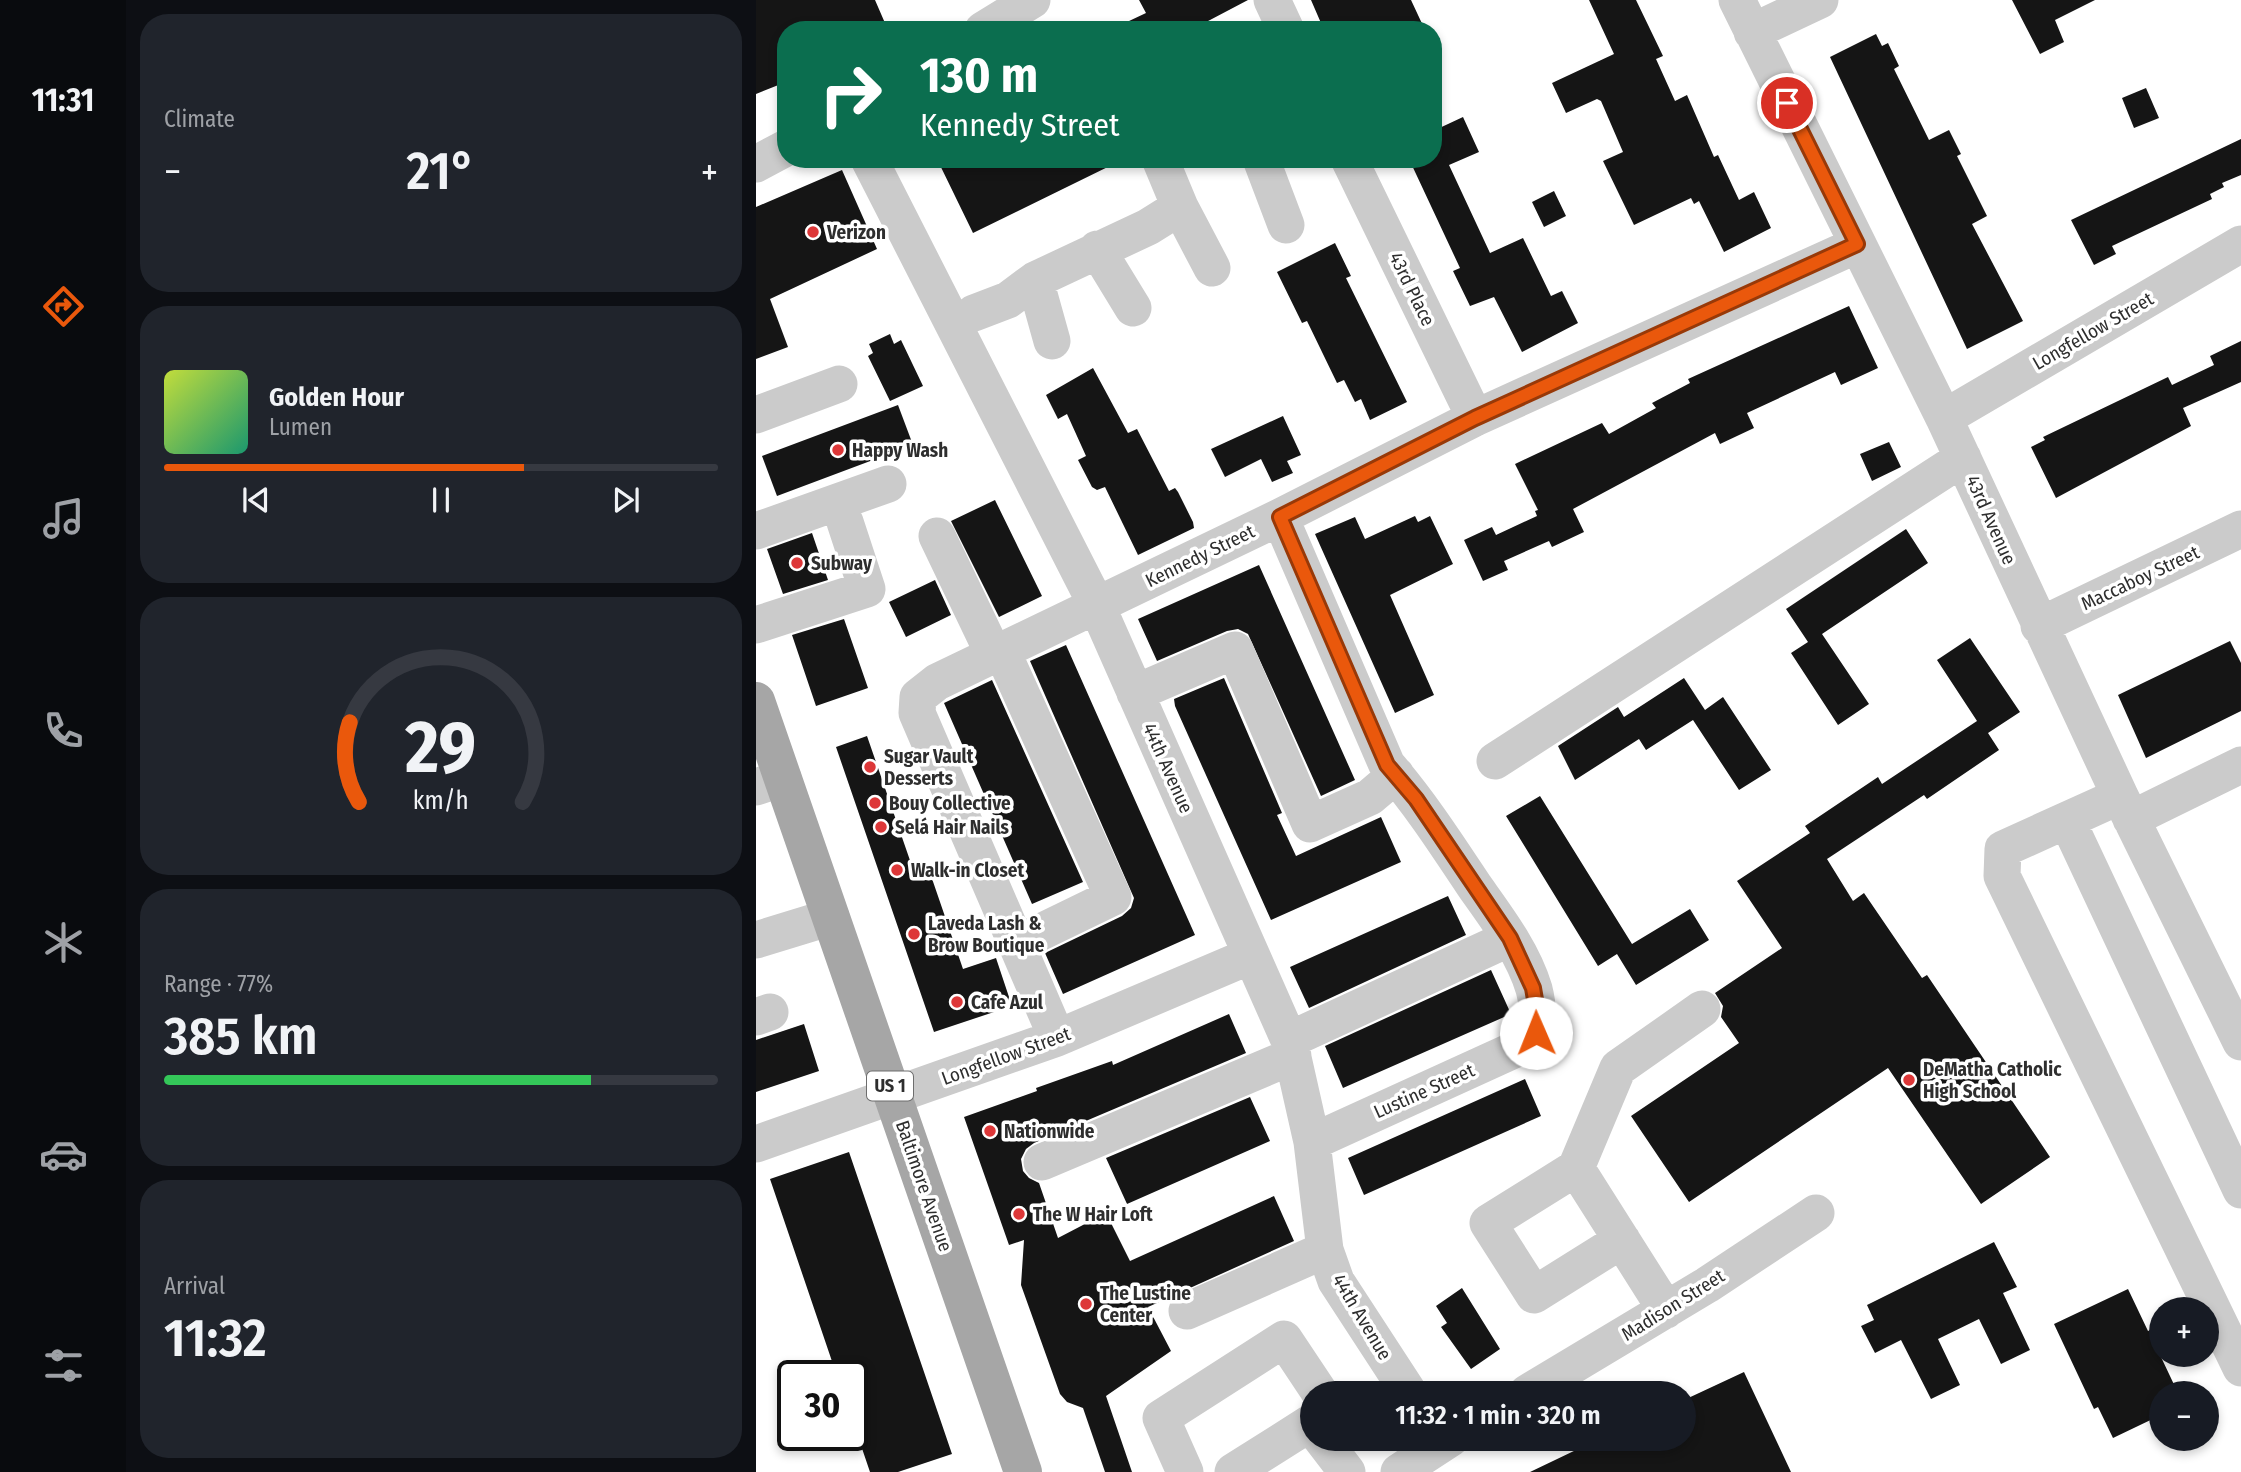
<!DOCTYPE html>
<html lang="en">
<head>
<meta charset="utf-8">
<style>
  :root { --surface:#171b24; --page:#20242c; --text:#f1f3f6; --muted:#9ea1a6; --line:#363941; --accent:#ea580c }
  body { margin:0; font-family:"Fira Sans Condensed",sans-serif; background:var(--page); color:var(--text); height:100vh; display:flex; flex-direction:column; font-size:26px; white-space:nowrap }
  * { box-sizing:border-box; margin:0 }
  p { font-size:23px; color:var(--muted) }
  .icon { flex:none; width:38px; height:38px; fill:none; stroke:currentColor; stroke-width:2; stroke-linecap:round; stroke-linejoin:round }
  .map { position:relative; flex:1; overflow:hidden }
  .panel { display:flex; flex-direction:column; gap:14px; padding:14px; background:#0d0f14; width:630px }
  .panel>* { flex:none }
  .banner { position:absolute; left:21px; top:21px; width:665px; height:147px; border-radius:28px; box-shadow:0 4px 10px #0003; background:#0b6e4f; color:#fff; overflow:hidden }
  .tools { position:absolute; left:1393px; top:1297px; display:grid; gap:14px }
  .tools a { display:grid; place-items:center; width:70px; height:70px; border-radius:50%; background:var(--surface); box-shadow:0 4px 10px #0003; font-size:35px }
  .speed { position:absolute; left:21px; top:1360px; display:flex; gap:14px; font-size:35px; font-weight:700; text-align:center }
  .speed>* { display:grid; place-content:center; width:91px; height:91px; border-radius:50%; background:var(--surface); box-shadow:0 4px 10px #0003; line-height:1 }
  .speed .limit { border:4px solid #111; border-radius:10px; background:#fff; color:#111 }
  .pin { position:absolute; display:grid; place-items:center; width:60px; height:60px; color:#fff; margin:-30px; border:4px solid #fff; border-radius:50%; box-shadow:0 2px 7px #0007 }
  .me { position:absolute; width:77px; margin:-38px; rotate:359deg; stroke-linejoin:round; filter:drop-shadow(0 0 5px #0008) }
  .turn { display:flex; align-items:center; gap:24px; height:147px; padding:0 28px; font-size:32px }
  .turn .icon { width:91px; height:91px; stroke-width:2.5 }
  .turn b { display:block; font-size:49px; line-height:60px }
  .big { font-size:52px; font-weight:600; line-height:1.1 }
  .panel .card { flex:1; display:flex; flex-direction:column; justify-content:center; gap:10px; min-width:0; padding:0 24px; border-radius:28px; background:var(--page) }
  .panel .dial { align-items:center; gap:0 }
  .dial svg { height:182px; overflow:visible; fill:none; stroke:var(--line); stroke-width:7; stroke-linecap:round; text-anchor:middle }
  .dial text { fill:var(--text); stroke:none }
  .song { display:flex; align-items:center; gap:21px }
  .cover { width:84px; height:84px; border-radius:10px; background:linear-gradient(135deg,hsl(70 70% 55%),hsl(160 70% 35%)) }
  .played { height:7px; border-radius:4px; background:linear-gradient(90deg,var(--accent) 65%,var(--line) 65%) }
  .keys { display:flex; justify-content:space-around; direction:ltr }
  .heat { display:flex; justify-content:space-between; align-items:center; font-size:38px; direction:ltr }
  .charge { height:10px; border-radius:5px; background:linear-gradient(90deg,#34c759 77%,var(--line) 0) }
  .trip { position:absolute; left:544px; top:1381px; width:396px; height:70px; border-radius:35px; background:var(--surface); box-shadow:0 4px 10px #0003; font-weight:600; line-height:70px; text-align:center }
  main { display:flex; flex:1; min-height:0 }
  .tab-bar { display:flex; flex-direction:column; width:126px; justify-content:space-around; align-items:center; background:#090b0e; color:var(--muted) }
  .tab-bar .icon { width:49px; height:49px }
  .tab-bar .selected { color:var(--accent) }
  .tab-bar b { font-size:32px; color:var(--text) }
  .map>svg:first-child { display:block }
  .building { fill:#151515 }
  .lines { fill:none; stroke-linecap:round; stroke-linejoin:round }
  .minor { stroke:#cbcbcb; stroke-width:37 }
  .major { stroke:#a6a6a6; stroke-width:38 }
  .route-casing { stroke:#983908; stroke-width:18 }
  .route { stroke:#ea580c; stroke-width:12 }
  .poi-dot { fill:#dd3738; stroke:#fff; stroke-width:2.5 }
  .labels { text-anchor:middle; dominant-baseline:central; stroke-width:7; stroke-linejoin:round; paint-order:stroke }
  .shield { fill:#fff; stroke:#6d6d6d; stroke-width:2 }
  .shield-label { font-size:18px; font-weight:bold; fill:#2e2e2e }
  .poi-label { font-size:19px; font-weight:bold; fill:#2e2e2e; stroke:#fff; text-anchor:start }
  .street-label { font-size:19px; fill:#2e2e2e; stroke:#fff }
</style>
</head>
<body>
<main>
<nav class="tab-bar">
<b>11:31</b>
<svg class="icon selected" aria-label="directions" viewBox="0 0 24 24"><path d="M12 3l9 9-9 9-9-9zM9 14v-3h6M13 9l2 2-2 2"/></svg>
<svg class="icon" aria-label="music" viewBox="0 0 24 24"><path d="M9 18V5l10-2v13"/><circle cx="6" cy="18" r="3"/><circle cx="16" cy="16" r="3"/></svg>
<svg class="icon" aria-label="phone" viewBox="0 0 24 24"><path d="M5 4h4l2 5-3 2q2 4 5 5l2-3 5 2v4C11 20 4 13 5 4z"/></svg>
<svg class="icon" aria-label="climate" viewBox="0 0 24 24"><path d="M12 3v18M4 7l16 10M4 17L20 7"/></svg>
<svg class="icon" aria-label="car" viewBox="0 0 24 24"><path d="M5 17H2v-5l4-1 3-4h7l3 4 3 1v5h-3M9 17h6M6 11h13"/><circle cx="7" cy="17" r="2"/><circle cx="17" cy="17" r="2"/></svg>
<svg class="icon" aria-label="filters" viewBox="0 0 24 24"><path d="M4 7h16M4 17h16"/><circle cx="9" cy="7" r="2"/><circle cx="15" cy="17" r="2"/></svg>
</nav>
<section class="panel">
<div class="card"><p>Climate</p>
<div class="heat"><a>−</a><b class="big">21°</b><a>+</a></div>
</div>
<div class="card">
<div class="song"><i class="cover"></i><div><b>Golden Hour</b><p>Lumen</p></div></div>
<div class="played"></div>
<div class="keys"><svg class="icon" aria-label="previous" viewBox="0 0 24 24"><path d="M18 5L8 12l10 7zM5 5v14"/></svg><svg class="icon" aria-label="pause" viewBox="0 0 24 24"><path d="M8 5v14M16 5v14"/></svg><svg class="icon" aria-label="next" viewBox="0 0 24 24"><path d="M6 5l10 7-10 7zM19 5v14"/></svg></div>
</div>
<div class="card dial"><svg viewBox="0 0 100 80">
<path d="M14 69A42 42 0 1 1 86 69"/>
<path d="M14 69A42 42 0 0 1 10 34" stroke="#ea580c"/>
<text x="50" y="56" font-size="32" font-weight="700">29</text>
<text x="50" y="72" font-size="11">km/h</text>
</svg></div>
<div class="card"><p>Range · 77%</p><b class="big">385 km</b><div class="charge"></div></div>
<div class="card"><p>Arrival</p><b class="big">11:32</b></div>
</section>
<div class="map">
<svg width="1485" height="1472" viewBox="0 0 1485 1472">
  <rect width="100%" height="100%" fill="#fff"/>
  <path class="building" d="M0,0H119L132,30H30V82L0,94Z
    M383,0H492L435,30H354L390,13Z
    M555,0H655L669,30H568Z
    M833,0H880L907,56L900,59L919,101L931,95L958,157L962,155L983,200L998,192L1015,228L968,252L943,201L938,204L935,198L878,225L847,161L867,152L845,101L841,99L810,113L796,83L858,54Z
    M1256,0H1339L1299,20L1308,42L1284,54Z
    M1120,34L1126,46L1132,43L1143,66L1138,69L1173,140L1193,130L1205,154L1201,156L1231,216L1216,224L1267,321L1211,349L1074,57Z
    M1390,88L1403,118L1378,128L1366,98Z
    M707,117L723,152L693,165L734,253L767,238L795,296L806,291L822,323L766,352L738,297L714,306L697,271L704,268L653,159H677V131Z
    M1485,139V175L1466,183L1468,187L1454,194L1456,199L1356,246L1360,254L1338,265L1315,220Z
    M181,159H368L217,233Z
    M86,170L121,249L14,299L32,347L0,359V207Z
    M798,191L810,216L788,227L776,202Z
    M579,243L595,276L590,278L651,402L614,420L605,399L599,402L588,380L581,383L551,321L546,323L521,272Z
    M1093,306L1122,368L1085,385L1079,372L991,413L998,428L964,444L959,433L817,509L828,532L796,547L793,541L748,561L752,570L727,581L708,540L736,527L740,535L781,516L779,511L782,510L759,464L846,423L853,434L900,408L896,403L934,383L932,379Z
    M134,334L138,344L145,340L167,386L134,401L112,356L117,353L113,344Z
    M1485,341V382L1427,408L1435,426L1300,498L1275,447L1289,440L1287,437L1412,377L1416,385L1458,365L1454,356Z
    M337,368L372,433L381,429L413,491L419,488L422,492L437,522L438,528L382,555L349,487L341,490L336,487L322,460L330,456L311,414L302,419L290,395Z
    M142,405L157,445L21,496L6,456Z
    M527,416L545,455L531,461L537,473L516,482L505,459L469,477L455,449Z
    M1133,442L1145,467L1116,481L1104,454Z
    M239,500L286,596L243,617L195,521Z
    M659,516L662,522L674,516L697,564L634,595L678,695L639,713L559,534L599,517L609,539Z
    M1150,529L1172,563L1066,634L1113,704L1082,725L1035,653L1052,642L1030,609Z
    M56,533L72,580L27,594L11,549Z
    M503,565L599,780L565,796L492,634L482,629L471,631L401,661L382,619Z
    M179,580L195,615L150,637L133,602Z
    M88,619L112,688L60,706L36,635Z
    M1214,638L1264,712L1232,733L1243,750L1171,799L1168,795L1071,859L1097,901L1108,893L1166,978L1171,975L1294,1157L1225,1204L1132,1068L933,1202L875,1116L983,1043L965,1017L967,1006L959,993L1026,948L981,881L1054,833L1049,826L1122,777L1126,784L1221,721L1181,660Z
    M1474,641L1485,663V711L1390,758L1362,695Z
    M310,645L439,935L307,994L289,953L366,916L375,908L378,898L274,661Z
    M468,678L526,813L521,815L540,856L625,817L645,862L515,920L419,706L418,699Z
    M928,678L949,710L967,697L1015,770L983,790L937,720L890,750L883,739L819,780L802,746L862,707L868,717Z
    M236,680L327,882L276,904L188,703Z
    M111,736L158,872L172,867L207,969L240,958L256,1006L178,1032L80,747Z
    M784,796L876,944L934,909L953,940L880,985L861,954L842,966L750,816Z
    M692,896L710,935L553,1008L534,967Z
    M735,970L755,1014L587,1088L569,1046Z
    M473,1014L490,1053L278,1143L270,1149L265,1159L267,1171L273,1178L283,1183L302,1238L350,1213L374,1261L518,1196L538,1241L392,1307L415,1351L350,1396L376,1472H349L327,1408L311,1402L304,1394L265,1285L268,1240L253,1245L208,1117L281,1091L280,1088L356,1061L357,1065Z
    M48,1024L63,1071L0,1092V1040Z
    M769,1079L785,1116L608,1195L592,1158Z
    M494,1097L514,1141L371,1204L350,1158Z
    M93,1152L196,1454L142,1472H114L96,1419V1376H81L14,1179Z
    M1238,1242L1261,1287L1247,1293L1274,1350L1245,1364L1223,1319L1182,1339L1204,1385L1175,1399L1145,1340L1119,1353L1105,1326L1118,1320L1111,1305Z
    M706,1288L744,1349L715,1369L685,1327L691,1323L680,1306Z
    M1372,1289L1392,1331L1405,1325V1357L1422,1393H1405V1415L1357,1438L1342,1407L1338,1409L1298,1324Z
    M988,1372L1035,1472H774L845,1438H928V1400Z"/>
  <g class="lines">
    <path class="minor" d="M516,0L530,30
      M981,0L1188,418L1364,796L1485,1042
      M227,30L276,0
      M996,32L1064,0
      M113,159L341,606L533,1040L556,1142L569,1250L580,1281L653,1393
      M505,159L530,225
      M593,159L719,418
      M0,164L30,148
      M424,207L456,268
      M341,249L377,308
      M279,280L296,341
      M218,313L252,300L279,280L392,227L424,207L404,159
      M0,415L83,384
      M1188,418L1485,244
      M524,517L631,765C664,803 691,845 719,887C741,918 767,952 778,989C783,1009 784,1027 771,1044L556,1142
      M0,531L132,484
      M181,536L238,655
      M0,625L111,589L89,522
      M1283,626L1485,529
      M246,651L357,897L262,943
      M379,693L479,650L554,824L614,797L640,775
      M739,761L1207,458
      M0,787L27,778
      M1364,796L1247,849L1246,876L1485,1368
      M1375,819L1485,765
      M1311,820L1485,1190
      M0,940L75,917
      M0,1017L14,1012
      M301,1038L161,713L162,697L181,682L524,517L719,418L1101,245
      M533,1040L754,938
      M0,1144L301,1038L494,956
      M286,1162L537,1056
      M820,1168L862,1068L946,1009
      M866,1240L778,1295L732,1223L820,1168L910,1310
      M431,1311L569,1250
      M771,1393L951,1285L1060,1213
      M565,1438L591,1472
      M429,1472L405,1418L528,1339L564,1393
      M477,1472L556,1422
      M643,1472L695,1438"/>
    <path class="major" d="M0,701L267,1472"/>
  </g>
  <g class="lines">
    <defs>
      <path id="route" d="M780,1033L782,1017L777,988L754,938L660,799L631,765L524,517L719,418L1101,244L1031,103"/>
    </defs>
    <use href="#route" class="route-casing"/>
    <use href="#route" class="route"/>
  </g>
  <g class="poi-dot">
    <circle cx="57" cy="232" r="7"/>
    <circle cx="82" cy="450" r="7"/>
    <circle cx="41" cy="563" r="7"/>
    <circle cx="114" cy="767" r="7"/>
    <circle cx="119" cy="803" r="7"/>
    <circle cx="125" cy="827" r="7"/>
    <circle cx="141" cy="870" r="7"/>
    <circle cx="158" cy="934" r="7"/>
    <circle cx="201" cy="1002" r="7"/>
    <circle cx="1153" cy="1080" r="7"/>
    <circle cx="234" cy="1131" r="7"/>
    <circle cx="263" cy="1214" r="7"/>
    <circle cx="330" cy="1304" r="7"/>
  </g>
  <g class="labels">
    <rect class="shield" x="111" y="1071.5" width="46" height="29" rx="5"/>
    <g class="shield-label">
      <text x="134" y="1086">US 1</text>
    </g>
    <g class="poi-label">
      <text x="71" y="232">Verizon</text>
      <text x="96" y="450">Happy Wash</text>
      <text x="55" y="563">Subway</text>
      <text x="128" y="756">Sugar Vault<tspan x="128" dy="22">Desserts</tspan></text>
      <text x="133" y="803">Bouy Collective</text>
      <text x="139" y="827">Selá Hair Nails</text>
      <text x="155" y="870">Walk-in Closet</text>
      <text x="172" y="923">Laveda Lash &amp;<tspan x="172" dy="22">Brow Boutique</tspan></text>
      <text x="215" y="1002">Cafe Azul</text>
      <text x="1167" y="1069">DeMatha Catholic<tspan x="1167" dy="22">High School</tspan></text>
      <text x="248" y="1131">Nationwide</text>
      <text x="277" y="1214">The W Hair Loft</text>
      <text x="344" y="1293">The Lustine<tspan x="344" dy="22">Center</tspan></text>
    </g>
    <g class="street-label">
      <text transform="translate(656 289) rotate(64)">43rd Place</text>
      <text transform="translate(1337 331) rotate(-30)">Longfellow Street</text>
      <text transform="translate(1235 520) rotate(66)">43rd Avenue</text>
      <text transform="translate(444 556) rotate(-26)">Kennedy Street</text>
      <text transform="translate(1384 578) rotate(-25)">Maccaboy Street</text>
      <text transform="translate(412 768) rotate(66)">44th Avenue</text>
      <text transform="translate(250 1056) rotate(-20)">Longfellow Street</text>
      <text transform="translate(668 1091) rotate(-24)">Lustine Street</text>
      <text transform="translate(168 1186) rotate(71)">Baltimore Avenue</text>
      <text transform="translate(917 1305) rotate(-32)">Madison Street</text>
      <text transform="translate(606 1317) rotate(59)">44th Avenue</text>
    </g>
  </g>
</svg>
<div class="tools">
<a>+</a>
<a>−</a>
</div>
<div class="speed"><div class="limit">30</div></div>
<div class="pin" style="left:1031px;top:103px;background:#d93025"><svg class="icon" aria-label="arrive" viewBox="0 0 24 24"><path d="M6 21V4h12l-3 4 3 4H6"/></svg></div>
<svg class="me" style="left:780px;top:1033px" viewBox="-20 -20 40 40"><circle r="19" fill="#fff"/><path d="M0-13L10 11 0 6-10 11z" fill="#ea580c"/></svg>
<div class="trip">11:32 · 1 min · 320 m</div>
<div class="banner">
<div class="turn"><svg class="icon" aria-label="right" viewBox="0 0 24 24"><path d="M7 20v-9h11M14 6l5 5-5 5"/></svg><div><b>130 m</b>Kennedy Street</div></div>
</div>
</div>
</main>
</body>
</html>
